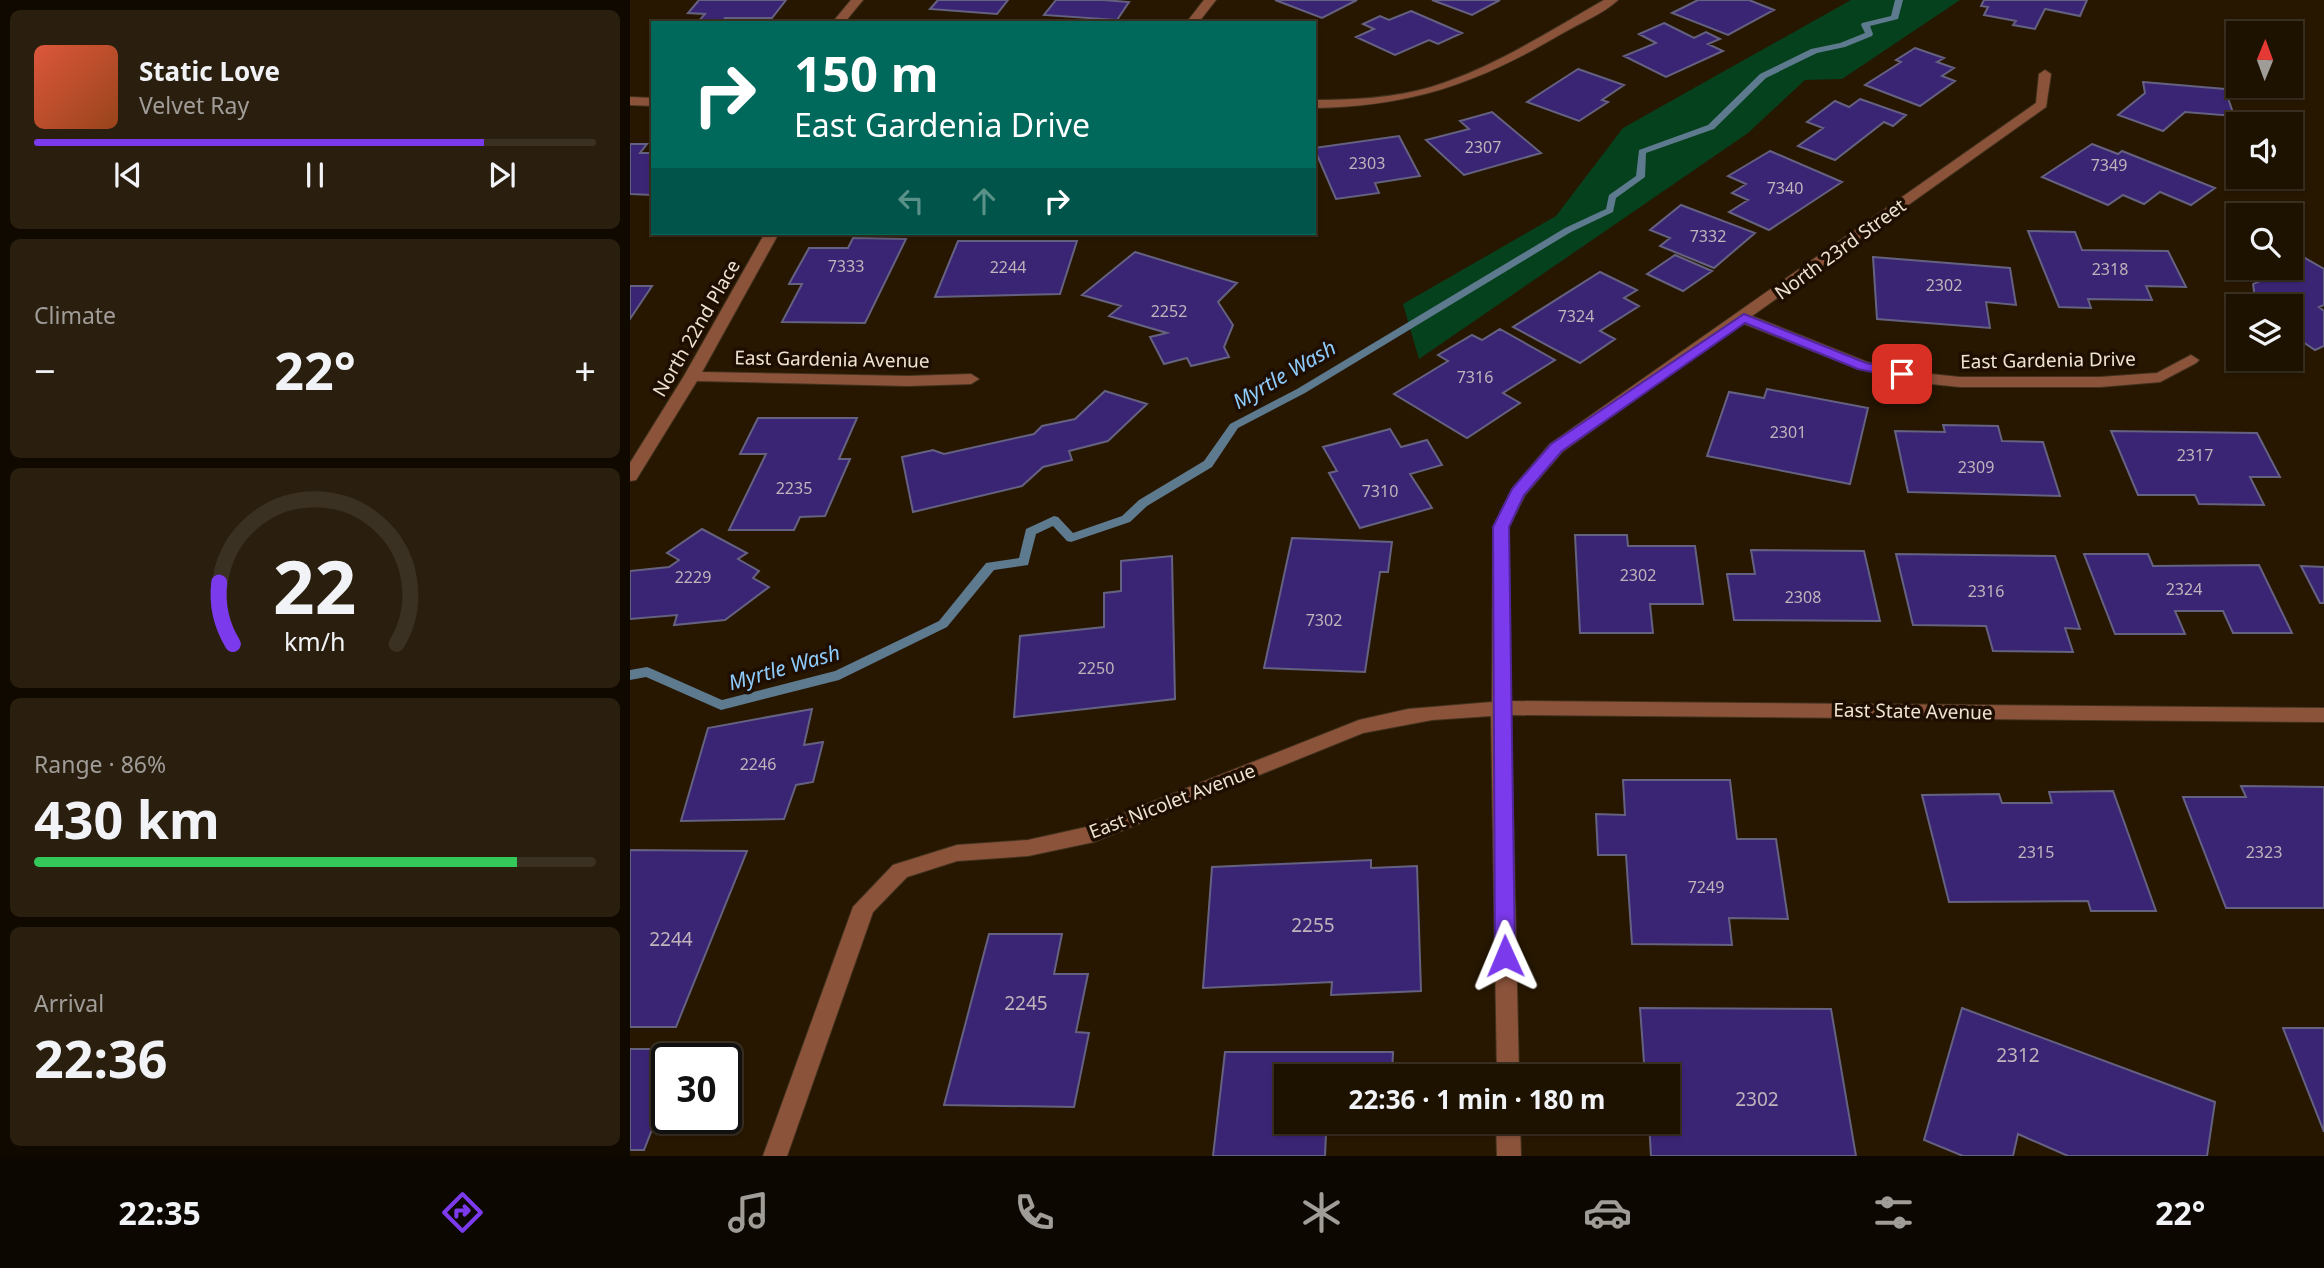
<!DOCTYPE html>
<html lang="en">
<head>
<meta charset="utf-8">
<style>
  :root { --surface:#1d1100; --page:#2a1f0f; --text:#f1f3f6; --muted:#a09d99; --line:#3b3122; --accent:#7c3aed }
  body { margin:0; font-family:"Noto Sans",sans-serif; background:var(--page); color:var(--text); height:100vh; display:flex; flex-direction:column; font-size:26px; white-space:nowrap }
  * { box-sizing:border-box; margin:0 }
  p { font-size:23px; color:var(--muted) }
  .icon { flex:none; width:38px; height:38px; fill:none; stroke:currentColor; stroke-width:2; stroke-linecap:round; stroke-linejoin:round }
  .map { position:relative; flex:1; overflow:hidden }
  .side { display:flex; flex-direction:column; gap:10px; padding:10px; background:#100900; width:630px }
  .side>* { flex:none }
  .banner { position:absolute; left:21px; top:21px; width:665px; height:214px; border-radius:0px; box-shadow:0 2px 5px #0004,0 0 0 2px var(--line); background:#00695c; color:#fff; overflow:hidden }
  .needle { width:46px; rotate:1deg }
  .fabs { position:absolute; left:1596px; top:21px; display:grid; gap:14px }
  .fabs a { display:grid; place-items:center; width:77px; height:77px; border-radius:0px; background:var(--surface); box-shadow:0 2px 5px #0004,0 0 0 2px var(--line); font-size:35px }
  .speed { position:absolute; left:21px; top:1043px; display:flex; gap:14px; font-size:35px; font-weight:700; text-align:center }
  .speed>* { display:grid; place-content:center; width:91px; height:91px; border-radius:50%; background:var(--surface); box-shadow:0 2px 5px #0004,0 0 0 2px var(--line); line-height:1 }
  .speed .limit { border:4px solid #111; border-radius:10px; background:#fff; color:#111 }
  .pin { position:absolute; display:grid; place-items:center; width:60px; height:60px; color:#fff; margin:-30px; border-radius:14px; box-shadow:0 4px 10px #0006 }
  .me { position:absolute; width:77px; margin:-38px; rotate:359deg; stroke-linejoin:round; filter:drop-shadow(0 0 5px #0008) }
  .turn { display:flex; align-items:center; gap:24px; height:147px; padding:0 28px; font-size:32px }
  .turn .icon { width:91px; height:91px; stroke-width:2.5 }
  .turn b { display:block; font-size:49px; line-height:60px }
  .lanes { display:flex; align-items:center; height:66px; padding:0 28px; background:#0003; justify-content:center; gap:35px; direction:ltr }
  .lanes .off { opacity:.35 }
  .big { font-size:52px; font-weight:700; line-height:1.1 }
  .side .card { flex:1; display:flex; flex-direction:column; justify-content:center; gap:10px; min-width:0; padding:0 24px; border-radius:10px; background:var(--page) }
  .side .dial { align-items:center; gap:0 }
  .dial svg { height:182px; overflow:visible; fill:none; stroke:var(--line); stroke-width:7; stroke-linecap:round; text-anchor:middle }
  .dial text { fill:var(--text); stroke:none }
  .song { display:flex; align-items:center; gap:21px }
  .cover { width:84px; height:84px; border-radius:10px; background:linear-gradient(135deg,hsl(10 70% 55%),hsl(20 70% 35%)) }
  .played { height:7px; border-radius:4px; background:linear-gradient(90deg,var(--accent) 80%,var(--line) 80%) }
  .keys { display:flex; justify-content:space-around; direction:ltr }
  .heat { display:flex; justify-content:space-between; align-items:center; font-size:38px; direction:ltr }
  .charge { height:10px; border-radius:5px; background:linear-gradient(90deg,#34c759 86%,var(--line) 0) }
  .trip { position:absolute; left:644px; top:1064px; width:406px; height:70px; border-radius:0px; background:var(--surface); box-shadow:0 2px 5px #0004,0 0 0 2px var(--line); font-weight:700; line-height:70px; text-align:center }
  .tabs { display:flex; height:112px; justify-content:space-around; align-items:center; background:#0c0700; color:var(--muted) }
  .tabs .icon { width:49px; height:49px }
  .tabs .selected { color:var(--accent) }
  .tabs b { font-size:32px; color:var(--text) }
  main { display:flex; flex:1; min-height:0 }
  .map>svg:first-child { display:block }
  .green { fill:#06411e }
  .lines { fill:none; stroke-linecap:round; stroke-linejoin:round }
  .stream { fill:#5e7a8e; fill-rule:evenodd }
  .building { fill:#3a2574; stroke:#656180; stroke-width:2 }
  .street-casing { stroke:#43331e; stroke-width:2 }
  .street { fill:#8c533b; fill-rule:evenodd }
  .route { fill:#7c3aed; stroke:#51269a; stroke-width:2 }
  .labels { text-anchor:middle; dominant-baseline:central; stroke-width:7; stroke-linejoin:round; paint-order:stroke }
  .number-label { font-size:16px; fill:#c0b3bb }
  .street-label { font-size:19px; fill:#ede2d3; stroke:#1e0e00 }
  .near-number-label { font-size:19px; fill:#c0b3bb }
  .water-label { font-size:21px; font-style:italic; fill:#8fccfe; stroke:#1e0e00 }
</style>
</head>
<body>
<main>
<section class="side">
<div class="card">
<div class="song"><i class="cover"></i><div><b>Static Love</b><p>Velvet Ray</p></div></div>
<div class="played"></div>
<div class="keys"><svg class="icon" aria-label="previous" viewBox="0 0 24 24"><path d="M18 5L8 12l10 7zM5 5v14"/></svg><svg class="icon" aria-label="pause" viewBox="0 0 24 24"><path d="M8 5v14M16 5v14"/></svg><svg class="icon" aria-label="next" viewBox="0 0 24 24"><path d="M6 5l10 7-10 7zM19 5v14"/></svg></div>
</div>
<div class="card"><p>Climate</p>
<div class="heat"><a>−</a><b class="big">22°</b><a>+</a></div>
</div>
<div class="card dial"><svg viewBox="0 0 100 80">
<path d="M14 69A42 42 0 1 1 86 69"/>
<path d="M14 69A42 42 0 0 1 8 42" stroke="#7c3aed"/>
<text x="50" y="56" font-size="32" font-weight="700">22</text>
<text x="50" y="72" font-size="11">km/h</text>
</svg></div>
<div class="card"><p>Range · 86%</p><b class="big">430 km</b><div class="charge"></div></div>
<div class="card"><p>Arrival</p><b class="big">22:36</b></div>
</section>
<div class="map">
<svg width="1694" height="1156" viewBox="0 0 1694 1156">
  <rect width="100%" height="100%" fill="#271700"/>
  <path class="green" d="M1221,0H1330L1212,79L1175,80L1118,133L789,359L773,304L926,216L993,128Z"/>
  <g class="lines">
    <path class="stream" d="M1265,0H1273L1268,19L1240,26L1243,34L1242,36L1215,47L1187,53L1136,78L1084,129L1016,153L1015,177L986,198L983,212L941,232L675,393L608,428L582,467L517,506L500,522L441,542L437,541L423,526L406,534L398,565L364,570L317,627L209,680L91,710L16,677L0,680V670L17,667L22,669L92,700L205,671L309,621L356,563L389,558L396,529L424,516L428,517L443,533L492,516L509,500L574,461L600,424L667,389L935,228L976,209L979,195L1006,176L1009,150L1078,125L1130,74L1181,49L1210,43L1235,33L1231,25L1232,23L1261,16Z"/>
  </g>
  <path class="building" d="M69,0H156L142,18H95L92,23L68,22L75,14L58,13Z
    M308,0H378L367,14L300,9Z
    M426,0H473L499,2L487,20L414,15Z
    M645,0H727L692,18Z
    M802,0H870L842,15Z
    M1068,0H1119L1144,10L1098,35L1042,13Z
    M1354,0H1457L1450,16L1415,9L1405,29L1383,25L1386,21L1354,15L1358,7L1351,6Z
    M781,11L832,33L808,44L799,40L765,55L726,37L744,29L733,24L750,16L759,20Z
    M1034,23L1064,38L1076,32L1090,39L1078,44L1093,51L1036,77L994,56L1026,43L1009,34Z
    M1285,48L1314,58L1307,62L1324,68L1312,76L1325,81L1290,106L1235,85L1271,62L1266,60Z
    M948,69L994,85L972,100L978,102L949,121L897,102Z
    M1513,82L1595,89L1604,116L1555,112L1533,131L1488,115L1515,93Z
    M1230,99L1276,115L1263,126L1254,122L1205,160L1168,146L1193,128L1177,122L1205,101L1219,107Z
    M862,112L911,153L834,175L796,140L839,129L830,121Z
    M769,136L790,176L745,183L749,193L706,199L684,148Z
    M0,144H17L10,153H23V195L0,194Z
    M1462,144L1488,154L1492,151L1585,188L1561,205L1530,192L1514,204L1493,195L1478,205L1412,177Z
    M1140,151L1212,182L1139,230L1099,212L1118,200L1102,193L1116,184L1098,176Z
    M1051,205L1125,233L1084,268L1030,246L1040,238L1020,230Z
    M1398,231L1445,232L1452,250L1538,251L1556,287L1516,286L1522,300L1458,299L1461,308L1429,307Z
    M223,238L276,239L235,323L152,322L172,284H159L179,248H218Z
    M328,241H447L430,294L305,297Z
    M1661,250L1694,269V305L1689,307L1694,311V346L1685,350L1661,334V306H1626L1623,284L1639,277L1623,268H1661Z
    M505,252L607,283L588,302L603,325L594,347L599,357L561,366L557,358L534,364L520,337L537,333L479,316L491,306L452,295Z
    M1045,255L1082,271L1053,291L1017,274Z
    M1243,257L1380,268L1386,305L1356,302L1360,328L1247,319Z
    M970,272L1007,290L994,298L1009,306L970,331L985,339L950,363L883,327Z
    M0,286H22L0,319Z
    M870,329L925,360L873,393L890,403L837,438L764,394L818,361L808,355L842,335L852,340Z
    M1137,389L1238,408L1220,484L1077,456L1099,392L1134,398Z
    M475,391L517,404L478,441L439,451L442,460L413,467L392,486L283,512L272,457L303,450L314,454L404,434L412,426L445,419Z
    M128,418H227L209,459H220L195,516L170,517L164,530H99L136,454H110Z
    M1313,425L1368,426L1372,441L1413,442L1430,496L1278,492L1265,431L1315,432Z
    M760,429L771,447L797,440L812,465L780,474L802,508L730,528L699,473L707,471L693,447Z
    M1481,431L1627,433L1650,477H1620L1634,505L1569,504L1565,495H1508Z
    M72,529L117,553L108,559L129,571L123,578L139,587L95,620L44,625L47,615L0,619V571L39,567L49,560L37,553Z
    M945,535H997L998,546H1065L1073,604H1020L1023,633H950Z
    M662,538L762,542L758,572H750L735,672L634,668Z
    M1121,550L1234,551L1250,621L1104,620L1097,574H1125Z
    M1266,554L1425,556L1450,629L1435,628L1443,652L1363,651L1356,626L1283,625Z
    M1454,554H1518L1523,566L1629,565L1662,633H1603L1593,611H1545L1555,634H1485Z
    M542,556L545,699L384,717L390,636L474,627V593L491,591V561Z
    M1671,566L1694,567V603H1690Z
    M182,709L174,745L193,742L183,782L166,785L154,819L51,821L78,728Z
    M993,780H1100L1107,839H1146L1158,919L1099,918L1102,945L1002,944L996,855H968L966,814L995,815Z
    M1611,786L1694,787V908H1596L1553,797H1616Z
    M1483,791L1526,911H1461L1458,901L1319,902L1292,795L1369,794L1372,803H1422L1419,792Z
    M0,850L117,851L46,1027H0Z
    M741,860V868L787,866L791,991L701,995L702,982L573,988L582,867Z
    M359,934H432L424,974H458L446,1032L459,1033L444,1107L314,1105Z
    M1010,1008L1201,1009L1226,1156H1021L1019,1122H1038V1076H1015Z
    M1332,1008L1585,1102L1577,1156H1438L1388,1134L1383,1156H1333L1294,1140Z
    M1653,1028H1694V1132Z
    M0,1049H53L49,1059H37V1091L14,1150H0Z
    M595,1052H763L762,1076H656V1122H760V1134H696L695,1156H583Z"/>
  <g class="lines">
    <defs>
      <path id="street" d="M221,0H233L214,23H202Z
        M574,0H586L568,23H556Z
        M974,0H988C973,14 950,23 933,33C848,83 783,106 684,108V100C723,100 764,98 801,87C863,68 918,32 974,0Z
        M1415,70L1421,74L1416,107L1122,316L1237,362L1291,373L1330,377H1470L1527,373L1561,355L1569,360L1566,363L1530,382L1470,387H1330L1291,383L1228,369L1112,323L932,452L895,495L879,527L880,701L1694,708V722L881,715L889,1076H867L861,716L802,720L733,733L464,842L398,856L327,861L277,877L243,912L157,1156H133L223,907L263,865L327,845L398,840L461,826L729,720L778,709L862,702L863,527L882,489L920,444L1406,103L1409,74Z
        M0,97L23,98V106L0,105Z
        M135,233H149L72,372L278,376L341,374L349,379L341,384L278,386L67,381L6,480L0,481V463L54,376Z
        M866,1122H890L891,1156H867Z"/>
    </defs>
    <use href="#street" class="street-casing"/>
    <use href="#street" class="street"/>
  </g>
  <path class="route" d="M1114,314L1236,363L1277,371L1279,374L1272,378L1228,369L1115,323L932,451L894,495L879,527L885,956L882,962L875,965L868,962L865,956L863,527L882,489L921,444Z"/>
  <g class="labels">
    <g class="number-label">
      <text x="853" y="147">2307</text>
      <text x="737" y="163">2303</text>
      <text x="1479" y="165">7349</text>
      <text x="1155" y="188">7340</text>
      <text x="1078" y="236">7332</text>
      <text x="216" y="266">7333</text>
      <text x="378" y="267">2244</text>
      <text x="1480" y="269">2318</text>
      <text x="1314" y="285">2302</text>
      <text x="539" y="311">2252</text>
      <text x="946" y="316">7324</text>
      <text x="845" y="377">7316</text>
      <text x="1158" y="432">2301</text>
      <text x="1565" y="455">2317</text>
      <text x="1346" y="467">2309</text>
      <text x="164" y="488">2235</text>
      <text x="750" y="491">7310</text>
      <text x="1008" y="575">2302</text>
      <text x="63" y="577">2229</text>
      <text x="1554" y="589">2324</text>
      <text x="1356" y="591">2316</text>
      <text x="1173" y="597">2308</text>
      <text x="694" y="620">7302</text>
      <text x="466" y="668">2250</text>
      <text x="128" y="764">2246</text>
      <text x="1406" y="852">2315</text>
      <text x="1634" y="852">2323</text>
      <text x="1076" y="887">7249</text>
    </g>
    <g class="street-label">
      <text transform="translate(1210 249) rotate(-36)">North 23rd Street</text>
      <text transform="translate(66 328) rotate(-60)">North 22nd Place</text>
      <text transform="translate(202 359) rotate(1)">East Gardenia Avenue</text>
      <text transform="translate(1418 360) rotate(-1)">East Gardenia Drive</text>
      <text transform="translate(1283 711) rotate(1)">East State Avenue</text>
      <text transform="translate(542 801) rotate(-21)">East Nicolet Avenue</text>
    </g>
    <g class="near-number-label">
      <text x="683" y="925">2255</text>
      <text x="41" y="939">2244</text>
      <text x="396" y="1003">2245</text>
      <text x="1388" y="1055">2312</text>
      <text x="1127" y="1099">2302</text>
    </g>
    <g class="water-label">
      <text transform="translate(654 374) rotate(-30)">Myrtle Wash</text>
      <text transform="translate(154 667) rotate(-16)">Myrtle Wash</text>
    </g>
  </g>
</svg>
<div class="fabs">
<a><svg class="needle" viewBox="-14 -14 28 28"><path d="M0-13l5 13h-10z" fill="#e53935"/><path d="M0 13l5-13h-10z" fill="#a09d99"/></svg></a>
<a><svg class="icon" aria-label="sound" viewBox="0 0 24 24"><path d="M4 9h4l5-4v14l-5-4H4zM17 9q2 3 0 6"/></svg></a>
<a><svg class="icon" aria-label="search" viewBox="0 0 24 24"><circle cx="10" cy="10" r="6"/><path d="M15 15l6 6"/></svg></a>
<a><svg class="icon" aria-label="layers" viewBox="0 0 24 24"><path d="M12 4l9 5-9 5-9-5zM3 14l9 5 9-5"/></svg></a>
</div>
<div class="speed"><div class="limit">30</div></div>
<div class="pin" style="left:1272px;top:374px;background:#d93025"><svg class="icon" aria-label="arrive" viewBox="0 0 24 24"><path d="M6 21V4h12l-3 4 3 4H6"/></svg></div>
<svg class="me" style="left:875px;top:956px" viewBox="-20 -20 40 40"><path d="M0-17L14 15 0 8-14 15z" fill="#7c3aed" stroke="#fff" stroke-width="4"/></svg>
<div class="trip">22:36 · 1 min · 180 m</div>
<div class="banner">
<div class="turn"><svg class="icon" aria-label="right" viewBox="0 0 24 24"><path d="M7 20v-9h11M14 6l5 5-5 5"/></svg><div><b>150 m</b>East Gardenia Drive</div></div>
<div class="lanes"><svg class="icon off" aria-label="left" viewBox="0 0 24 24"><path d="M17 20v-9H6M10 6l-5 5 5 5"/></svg><svg class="icon off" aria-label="ahead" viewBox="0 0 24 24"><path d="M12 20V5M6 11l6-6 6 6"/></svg><svg class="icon" aria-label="right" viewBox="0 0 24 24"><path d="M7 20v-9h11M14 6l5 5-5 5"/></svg></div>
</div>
</div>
</main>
<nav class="tabs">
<b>22:35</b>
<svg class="icon selected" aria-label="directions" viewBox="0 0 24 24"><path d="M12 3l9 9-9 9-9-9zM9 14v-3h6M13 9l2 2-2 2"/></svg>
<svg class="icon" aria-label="music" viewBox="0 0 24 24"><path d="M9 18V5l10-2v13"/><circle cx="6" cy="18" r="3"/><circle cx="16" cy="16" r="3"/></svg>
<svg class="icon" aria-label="phone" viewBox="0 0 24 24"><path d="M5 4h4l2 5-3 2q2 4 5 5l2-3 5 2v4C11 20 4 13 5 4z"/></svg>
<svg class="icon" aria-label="climate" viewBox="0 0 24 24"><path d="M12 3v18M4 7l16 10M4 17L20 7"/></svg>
<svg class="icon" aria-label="car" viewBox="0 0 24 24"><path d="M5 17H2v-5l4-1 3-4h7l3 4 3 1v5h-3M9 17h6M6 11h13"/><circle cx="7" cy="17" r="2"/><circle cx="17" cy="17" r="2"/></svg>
<svg class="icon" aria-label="filters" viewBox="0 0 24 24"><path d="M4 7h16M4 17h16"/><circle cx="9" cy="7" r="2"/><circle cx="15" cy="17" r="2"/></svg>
<b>22°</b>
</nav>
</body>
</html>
